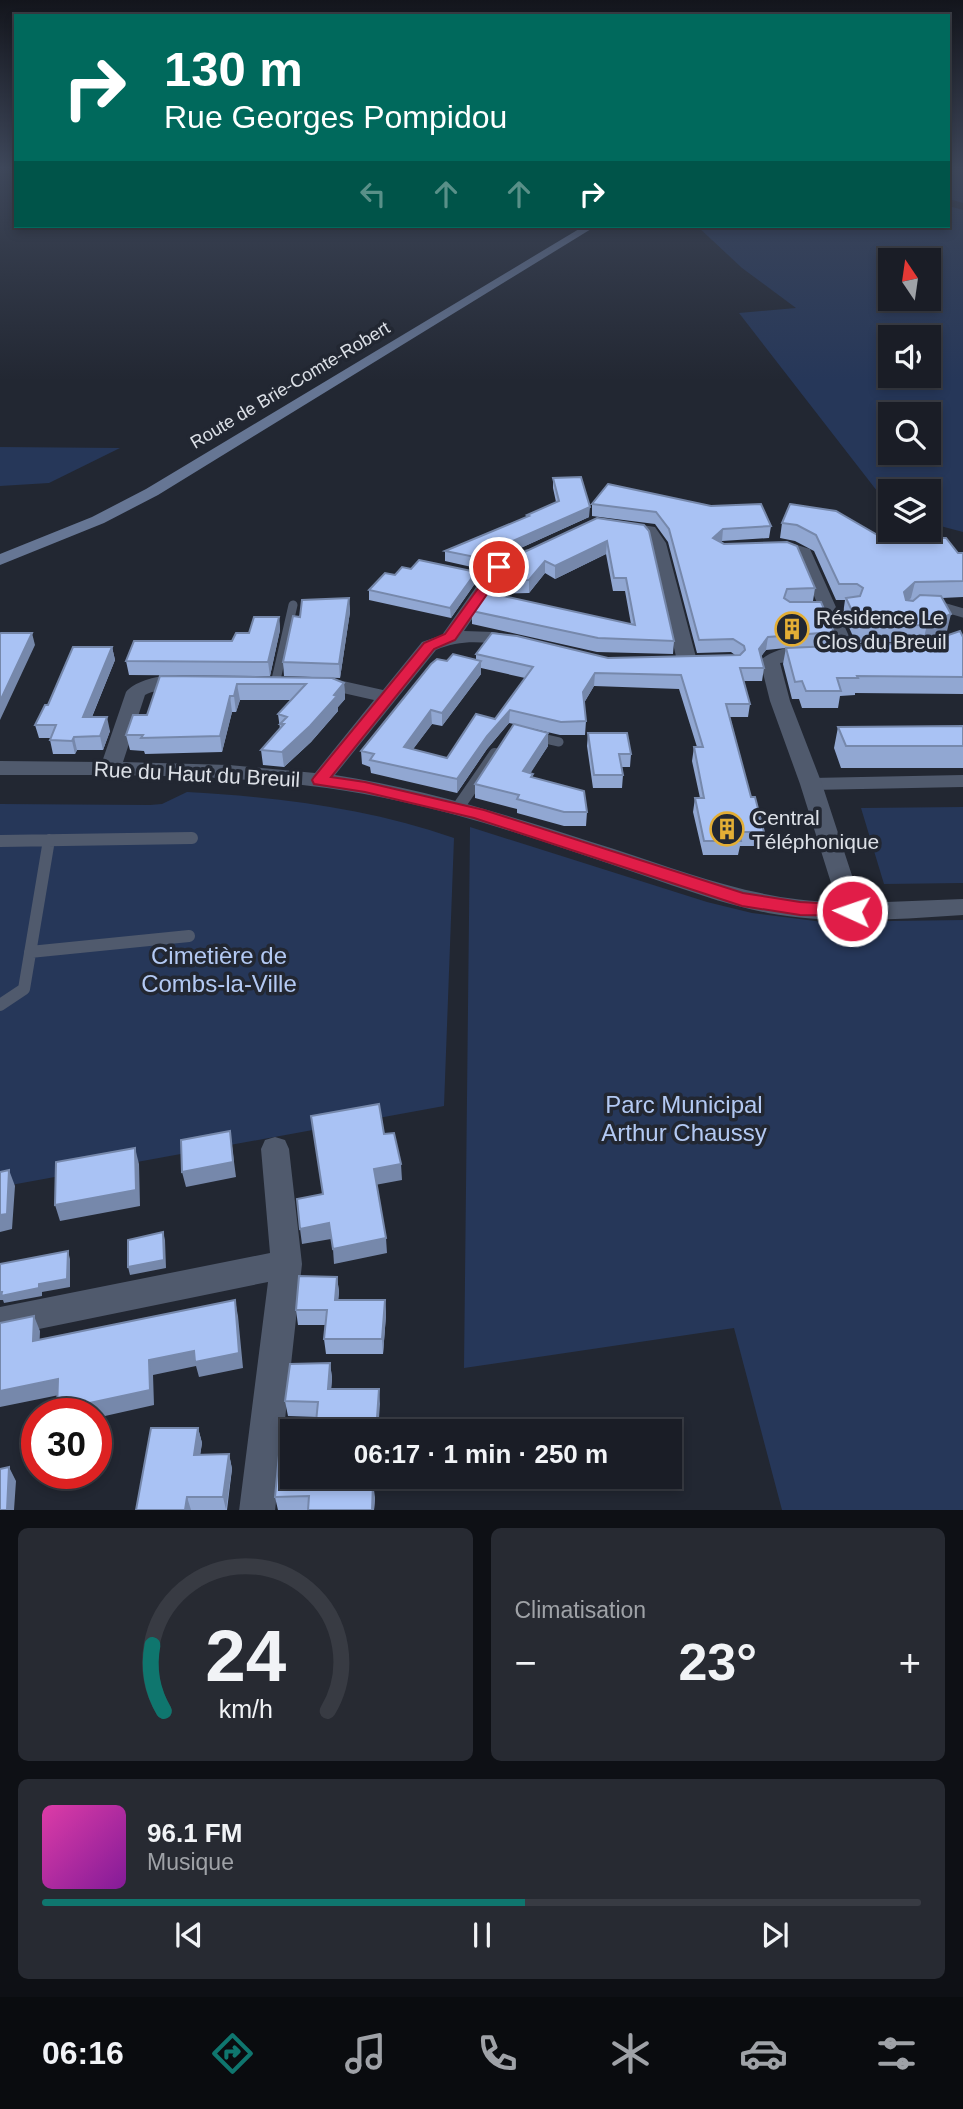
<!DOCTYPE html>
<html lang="fr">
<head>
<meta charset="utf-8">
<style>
  :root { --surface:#1a1d26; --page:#272a32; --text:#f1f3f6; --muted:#9fa2a7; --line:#383b43; --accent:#0f766e }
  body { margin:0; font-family:Helvetica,sans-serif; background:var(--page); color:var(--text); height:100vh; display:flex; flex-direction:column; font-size:26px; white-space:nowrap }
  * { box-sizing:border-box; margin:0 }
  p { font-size:23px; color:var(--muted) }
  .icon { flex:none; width:38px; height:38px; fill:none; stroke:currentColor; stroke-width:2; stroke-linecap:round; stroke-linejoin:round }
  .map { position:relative; height:1510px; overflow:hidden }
  .details { display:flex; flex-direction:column; gap:18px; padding:18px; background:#0e1015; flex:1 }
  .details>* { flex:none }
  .guide { position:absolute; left:14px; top:14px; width:936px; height:214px; border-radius:0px; box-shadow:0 4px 10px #0003,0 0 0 2px var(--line); background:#00695c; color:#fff; overflow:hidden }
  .needle { width:46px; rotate:347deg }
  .buttons { position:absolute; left:878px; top:248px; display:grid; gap:14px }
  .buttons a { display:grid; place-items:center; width:63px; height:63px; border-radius:0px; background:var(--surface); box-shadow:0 4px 10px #0003,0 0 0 2px var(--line); font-size:35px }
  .speed { position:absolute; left:21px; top:1398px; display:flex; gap:14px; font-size:35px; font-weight:700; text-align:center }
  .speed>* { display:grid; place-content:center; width:91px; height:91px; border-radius:50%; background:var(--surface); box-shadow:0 4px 10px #0003,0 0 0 2px var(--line); line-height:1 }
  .speed .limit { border:10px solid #d22; background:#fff; color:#111 }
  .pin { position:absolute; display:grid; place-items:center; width:60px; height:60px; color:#fff; margin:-30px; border:4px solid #fff; border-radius:50%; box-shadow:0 2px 7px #0007 }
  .me { position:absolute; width:77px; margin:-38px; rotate:273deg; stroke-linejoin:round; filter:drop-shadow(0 0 5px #0008) }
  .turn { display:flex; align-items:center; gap:24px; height:147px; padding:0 35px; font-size:32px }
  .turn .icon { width:91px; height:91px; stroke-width:2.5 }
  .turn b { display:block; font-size:49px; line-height:60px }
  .lanes { display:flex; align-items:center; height:66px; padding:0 35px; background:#0003; justify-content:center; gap:35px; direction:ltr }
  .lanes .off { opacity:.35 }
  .big { font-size:52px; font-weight:700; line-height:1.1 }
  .details .widget { flex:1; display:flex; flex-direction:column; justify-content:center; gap:10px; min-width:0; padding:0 24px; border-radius:10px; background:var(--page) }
  .details .dial { align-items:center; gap:0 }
  .dial svg { height:182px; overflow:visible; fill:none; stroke:var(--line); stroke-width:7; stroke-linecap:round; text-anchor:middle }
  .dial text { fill:var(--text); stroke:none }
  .song { display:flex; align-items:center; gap:21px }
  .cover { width:84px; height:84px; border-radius:10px; background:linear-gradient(135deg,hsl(320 70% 55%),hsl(290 70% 35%)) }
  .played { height:7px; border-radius:4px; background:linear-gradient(90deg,var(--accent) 55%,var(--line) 55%) }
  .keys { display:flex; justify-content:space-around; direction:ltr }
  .heat { display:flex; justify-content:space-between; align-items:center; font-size:38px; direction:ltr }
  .details .tiles { flex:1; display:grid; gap:18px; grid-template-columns:1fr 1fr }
  .widget:last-child { grid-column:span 2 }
  .trip { position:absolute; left:280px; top:1419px; width:402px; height:70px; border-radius:0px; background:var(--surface); box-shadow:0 4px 10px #0003,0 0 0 2px var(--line); font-weight:700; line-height:70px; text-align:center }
  .tabs { display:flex; height:112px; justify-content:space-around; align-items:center; background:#0a0c0f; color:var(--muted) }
  .tabs .icon { width:49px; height:49px }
  .tabs .active { color:var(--accent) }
  .tabs b { font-size:32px; color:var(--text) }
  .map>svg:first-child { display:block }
  .green { fill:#263759; fill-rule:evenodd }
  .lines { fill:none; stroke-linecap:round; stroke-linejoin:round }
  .lane-far1 { stroke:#505a6d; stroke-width:9 }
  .lane { stroke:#505a6d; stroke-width:12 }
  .street { fill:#505a6d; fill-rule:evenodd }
  .secondary { fill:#667694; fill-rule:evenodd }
  .wall { fill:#91a7d2; fill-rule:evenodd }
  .shaded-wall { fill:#7688ab }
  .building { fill:#a9c2f4; stroke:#7688ab; stroke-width:2 }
  .route { fill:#e11d48; stroke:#92132f; stroke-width:2 }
  .labels { text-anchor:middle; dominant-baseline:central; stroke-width:7; stroke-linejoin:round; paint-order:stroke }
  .far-street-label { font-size:18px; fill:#dce0e7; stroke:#222732 }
  .poi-label { font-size:21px; fill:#dce0e7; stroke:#222732; text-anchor:start }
  .street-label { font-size:21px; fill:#dce0e7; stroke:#222732 }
  .near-park-label { font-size:24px; fill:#b3c9f3; stroke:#222732 }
</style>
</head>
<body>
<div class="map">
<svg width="963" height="1511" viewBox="0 0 963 1511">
  <rect width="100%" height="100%" fill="#222732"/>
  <path class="green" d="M949,169L963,170V203L949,199Z
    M949,206L963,210V532L929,523V492H891V509L739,313L796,308L742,268L697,226H948ZM891,261H929V299H891ZM891,338H929V376H891ZM891,415H929V453H891Z
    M0,447L120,448L49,483L0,486Z
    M187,792C277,797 368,808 454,838L444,1106L0,1187V804L150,805L162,804Z
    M963,807V883L884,884L861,808Z
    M470,827L707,902L752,913L823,922L963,920V1510H782L734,1328L464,1368Z"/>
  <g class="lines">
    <path class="lane-far1" d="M936,605L963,613
      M275,684L293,605
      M537,737L559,742"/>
    <path class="lane" d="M811,784L963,781
      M457,809L495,754
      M0,841L192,838
      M30,952L189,936
      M0,1005L24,989L49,840"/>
    <path class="street" d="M622,522L655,527L666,543L697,661L694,665H680L677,661L650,543L644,535L616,530L614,527Z
      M772,542H787L810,549L856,652L854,656L847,658L838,652L797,556L766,551L764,547Z
      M527,549L533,550L535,554L533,558L505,571L464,631L494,632L524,638L526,642L524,646L517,648C489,642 463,638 436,650L335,775C431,790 523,820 614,849C688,873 758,901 837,902L800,784L770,701L760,661C771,648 809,640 821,653L819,657L780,663L790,701L822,784L861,903L963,899V915C898,919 832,925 768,913C725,905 684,889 642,875C562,848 482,819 399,801C268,772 134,775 0,775V761L102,762L126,692C137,678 182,668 194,683C185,694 161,686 145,695L123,762L229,765L315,773L374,700L334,691L311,689L308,685L311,681L334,679L383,690L422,642L442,635L493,563Z
      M275,1137L285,1140L289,1149L302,1264L275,1511H239L268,1282L0,1337V1307L270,1253L261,1149L265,1140Z"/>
    <path class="secondary" d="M584,226H596L158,495L104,523L0,565V554L92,517L146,489Z"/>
  </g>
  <path class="wall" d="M553,478L589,517L492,561L485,570L445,561V551L526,517L527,515L556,502L553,488Z
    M592,504L771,526L769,538L722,541L721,542L815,588L813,601L789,602L834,632L831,645L808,647L928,642L963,637V694L855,693V695L840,696L838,708H802L799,699H792L783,664L786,648L766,650L761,656L764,668L762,681H744L750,704L748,717H730L751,797L764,832L762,846H740L738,855H703L693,812L695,798H700L692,761L694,747H697L679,689L594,686L584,703L586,721L585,735H560L530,728L548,746L530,773L533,774L532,778L587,812L586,826H564L517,813V809L475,798V784L514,724L509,723L487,749L457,793L371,773L370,767L362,764L361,751L447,661L476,660V654L608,658L735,655L731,652L697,653L668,542L655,524L592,516ZM481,668L525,678L495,719L447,758L413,749L432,724L442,726L481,674Z
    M782,523L881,537L958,553H963V597L942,598L947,631L923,641L856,643L843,614L845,600H836L814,551L795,541L780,538Z
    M649,531L674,641L673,654L597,652L472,624V611L492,594L493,581L507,560ZM606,554L613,591H625L631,624L494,594L529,593L545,573L555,579Z
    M411,569L476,582L451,618L369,600V590L395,575Z
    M349,598L350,612L340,678L284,676L283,662Z
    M279,617L280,630L270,676L129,675L126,661L232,641Z
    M112,647L115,660L92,717L110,731L103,750H77L75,754H53L50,740V738H39L35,725L48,705Z
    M160,676L344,683L345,699L338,707V711L311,742L284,767L263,765L261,750L280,729L278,714L291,700H240L236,712H232L222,752L145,754L144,751L130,750L126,735L147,715Z
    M963,726V768H841L834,748L838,727Z
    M588,733L631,754L630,767H622L623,775L622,788H593L587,746Z
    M337,1277L339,1292L338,1300H385L386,1315L383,1354H326L324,1339L325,1325H298L296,1310Z
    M330,1363L332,1378L331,1389L380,1404L317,1417L288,1416L285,1401Z
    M198,1428L202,1443L200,1455L229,1454L232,1469L227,1510H136Z
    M323,1483L375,1497L374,1510H278L275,1497Z"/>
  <path class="shaded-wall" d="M590,507L589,517L492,561L485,570V559L492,550Z
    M723,529L722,541L712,550L713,538Z
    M607,541L606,554L555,579V566Z
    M545,561V573L529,593V580Z
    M476,572V582L451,618L450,608Z
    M915,582L911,598L900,609L904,592Z
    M349,598L350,612L340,678L339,664Z
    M951,614L947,631L923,641L927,625Z
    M279,617L280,630L270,676L268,662Z
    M32,633L35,645L0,720V701Z
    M768,637L766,650L757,662L759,649Z
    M112,647L115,660L86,731L83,717Z
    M481,661V674L442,726V713Z
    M595,673L594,686L582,706L583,692Z
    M344,683L345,699L338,707V711L311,742L284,767L282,752Z
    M237,684L240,700L236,712L234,696Z
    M230,696L232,712L222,752L220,736Z
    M431,710L432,724L405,760L404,747Z
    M510,710L509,723L487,749L457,793V779L487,736Z
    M107,717L110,731L103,750L100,736Z
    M548,733V746L523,785V771Z
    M74,737L77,750L75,754L72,741Z
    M230,1131L236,1177L186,1187L182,1172Z
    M135,1148L139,1164L140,1206L60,1221L55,1205Z
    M401,1164L402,1180L375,1185L374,1169Z
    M9,1170L15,1186L12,1229L0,1232V1215Z
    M329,1223L331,1239L302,1244L300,1229Z
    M163,1232L165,1240L166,1268L130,1275L128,1267Z
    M386,1238L387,1253L334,1264L333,1249Z
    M68,1251L70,1259V1287L42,1292V1296L4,1303L3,1300H0V1292L39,1284Z
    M337,1277L339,1292L337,1315L335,1300Z
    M235,1300L238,1316L243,1368L199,1377L196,1366L153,1375L154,1405L96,1418V1414H58L57,1410L149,1360Z
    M385,1300L386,1315L383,1354L382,1339Z
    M34,1316L40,1331L39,1356L33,1341Z
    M330,1363L332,1378L330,1404L328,1389Z
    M58,1379L64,1394L0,1407V1391Z
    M379,1389L380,1404L378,1432H376Z
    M198,1428L202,1443L198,1469L194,1455Z
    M229,1454L232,1469L226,1510L223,1497Z
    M9,1467L16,1481L14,1510H7Z
    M320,1477H323L321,1497L319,1483Z
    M373,1483L375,1497L374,1510H372Z
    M187,1497L191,1510H185Z"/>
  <path class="building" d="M581,477L590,507L492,550L485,559L445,551L529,516L527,515L559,501L553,478Z
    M608,484L711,506L761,504L771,526L723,529L713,538L724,544L787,542L797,546L815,588L787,589L784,598L790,602H821L834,632L768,637L759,649L764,668H740L750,704H726L751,797H755L764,832H739L741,841H704L695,798H704L694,747H703L681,675L595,673L583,692L586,721L561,722L510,710L487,736L457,779L370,760L374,754L361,751L431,664L437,659L447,661L453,654L481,661L442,713L431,710L404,747L447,758L476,714L495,719L533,667L476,654L492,633L517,636L608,658L740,655L745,650L744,646L733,639L699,640L669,529L656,512L592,504Z
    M790,504L836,511L881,537L946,538L958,553H963V581L915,582L904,592L906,600L913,601L920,595L941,596L951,614L927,625L859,626L846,598L860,596L863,588L857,584H839L816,535L797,525L782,523Z
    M597,518L644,525L649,531L674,641L598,638L472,611L485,592L635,625L626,578H614L607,541L555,566L545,561L529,580L493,581L507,560Z
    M419,560L476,572L450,608L369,590L385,573L395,575L402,567L411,569Z
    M349,598L339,664L283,662L293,616L300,617L302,600Z
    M254,617H279L268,662L126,661L134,641H232L236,633H249Z
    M960,631L963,637V677L857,676L858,678H837L841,691H806L802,681L795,682L786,648L928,642Z
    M1,633H32L0,701V634Z
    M73,647H112L83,717H107L100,736L74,737L72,741L50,740L56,725H35L45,705H48Z
    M160,676L332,678L344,683L334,695L337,696L310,726L282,752L261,750L284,724H280L287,717L278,714L306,684H237L234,696H230L220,736L141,738L143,735H126L133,715H147Z
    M514,724L548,733L523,771L533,774L531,777L584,791L587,812H564L517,799L519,795L475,784Z
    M963,726V746H846L838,727Z
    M588,733H627L631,754H619L623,775H594Z
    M379,1104L384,1134L394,1133L401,1164L374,1169L386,1238L333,1249L329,1223L300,1229L297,1199L323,1194L311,1116Z
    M230,1131L233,1162L182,1172L181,1140Z
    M135,1148L136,1190L55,1205L56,1162Z
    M9,1170L7,1214L0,1215V1172Z
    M163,1232L164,1260L128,1267V1240Z
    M68,1251L67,1279L39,1284V1288L1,1296L2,1292H0V1264Z
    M299,1276L337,1277L335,1300H385L382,1339H324L327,1310H296Z
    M235,1300L239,1353L195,1362L194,1351L149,1360L150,1390L57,1410L58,1379L0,1391V1323L34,1316L33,1341Z
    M330,1363L328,1389H379L376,1432H315L318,1402L285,1401L290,1364Z
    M151,1428H198L194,1455L229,1454L223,1497H187L185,1510H136Z
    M279,1455H292V1477H320L319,1483H373L372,1510H308L309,1496L275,1497Z
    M9,1467L7,1510H0V1469Z"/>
  <linearGradient id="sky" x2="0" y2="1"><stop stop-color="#13151c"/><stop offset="0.44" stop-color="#3e475a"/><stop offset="1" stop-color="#3e475a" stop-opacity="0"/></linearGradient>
  <rect width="963" height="381" fill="url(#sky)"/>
  <path class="route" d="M499,563L506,567L455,640L434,649L331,777L365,782L484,810L743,893L800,902L852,905L858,907L861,911L858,916L800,915L742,906L474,818L365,792L314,784L312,780L314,777L424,643L445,634L495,565Z"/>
  <defs>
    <symbol id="building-ring" viewBox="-11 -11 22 22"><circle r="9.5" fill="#222732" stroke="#e3ae35" stroke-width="1.5"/><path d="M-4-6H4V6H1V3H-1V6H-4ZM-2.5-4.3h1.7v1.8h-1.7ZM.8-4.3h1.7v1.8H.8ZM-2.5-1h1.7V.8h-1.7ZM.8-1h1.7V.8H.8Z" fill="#e3ae35"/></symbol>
  </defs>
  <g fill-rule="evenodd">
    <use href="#building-ring" x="773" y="610" width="38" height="38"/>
    <use href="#building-ring" x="708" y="810" width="38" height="38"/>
  </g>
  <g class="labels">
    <g class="far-street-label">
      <text transform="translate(290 385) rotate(-31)">Route de Brie-Comte-Robert</text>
    </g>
    <g class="poi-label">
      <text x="816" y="617">Résidence Le<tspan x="816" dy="24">Clos du Breuil</tspan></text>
      <text x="752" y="817">Central<tspan x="752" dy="24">Téléphonique</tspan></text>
    </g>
    <g class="street-label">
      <text transform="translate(197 774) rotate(3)">Rue du Haut du Breuil</text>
    </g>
    <g class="near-park-label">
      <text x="219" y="955">Cimetière de<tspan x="219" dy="28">Combs-la-Ville</tspan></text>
      <text x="684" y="1104">Parc Municipal<tspan x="684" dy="28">Arthur Chaussy</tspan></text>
    </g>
  </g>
</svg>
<div class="buttons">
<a><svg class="needle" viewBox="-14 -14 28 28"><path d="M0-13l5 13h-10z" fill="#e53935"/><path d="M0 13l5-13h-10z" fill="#9fa2a7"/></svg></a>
<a><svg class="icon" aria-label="sound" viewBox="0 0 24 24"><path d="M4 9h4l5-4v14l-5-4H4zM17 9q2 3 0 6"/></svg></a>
<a><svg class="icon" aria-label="search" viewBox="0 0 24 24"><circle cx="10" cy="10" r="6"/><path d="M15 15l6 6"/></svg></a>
<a><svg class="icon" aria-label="layers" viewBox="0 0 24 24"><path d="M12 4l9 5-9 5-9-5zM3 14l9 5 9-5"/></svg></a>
</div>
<div class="speed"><div class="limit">30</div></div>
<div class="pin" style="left:499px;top:567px;background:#d93025"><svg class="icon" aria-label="arrive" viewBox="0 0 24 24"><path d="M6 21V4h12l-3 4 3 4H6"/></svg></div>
<svg class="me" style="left:852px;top:911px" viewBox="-20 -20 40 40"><circle r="17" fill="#e11d48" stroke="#fff" stroke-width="3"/><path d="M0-11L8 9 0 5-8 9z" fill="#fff"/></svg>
<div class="trip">06:17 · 1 min · 250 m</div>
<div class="guide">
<div class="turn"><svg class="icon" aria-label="right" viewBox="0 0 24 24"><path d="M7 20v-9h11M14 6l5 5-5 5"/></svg><div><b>130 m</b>Rue Georges Pompidou</div></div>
<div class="lanes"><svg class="icon off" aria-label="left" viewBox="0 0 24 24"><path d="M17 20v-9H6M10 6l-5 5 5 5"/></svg><svg class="icon off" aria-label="ahead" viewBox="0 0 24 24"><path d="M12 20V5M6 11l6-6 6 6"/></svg><svg class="icon off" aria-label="ahead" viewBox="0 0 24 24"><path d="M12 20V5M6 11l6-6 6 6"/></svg><svg class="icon" aria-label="right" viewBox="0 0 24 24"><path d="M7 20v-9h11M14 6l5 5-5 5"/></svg></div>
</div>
</div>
<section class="details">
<div class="tiles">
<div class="widget dial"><svg viewBox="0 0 100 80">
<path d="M14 69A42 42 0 1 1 86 69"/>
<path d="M14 69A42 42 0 0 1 9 40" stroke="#0f766e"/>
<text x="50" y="56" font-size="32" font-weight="700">24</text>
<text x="50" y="72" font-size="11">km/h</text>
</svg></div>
<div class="widget"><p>Climatisation</p>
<div class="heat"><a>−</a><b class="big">23°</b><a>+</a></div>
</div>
<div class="widget">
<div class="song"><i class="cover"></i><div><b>96.1 FM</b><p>Musique</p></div></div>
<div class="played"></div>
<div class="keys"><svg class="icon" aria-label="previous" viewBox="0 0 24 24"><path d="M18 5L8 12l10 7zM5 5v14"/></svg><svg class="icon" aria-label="pause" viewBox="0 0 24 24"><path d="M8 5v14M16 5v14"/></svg><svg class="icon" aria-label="next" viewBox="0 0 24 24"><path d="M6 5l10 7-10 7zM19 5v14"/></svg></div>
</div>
</div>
</section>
<nav class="tabs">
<b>06:16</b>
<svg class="icon active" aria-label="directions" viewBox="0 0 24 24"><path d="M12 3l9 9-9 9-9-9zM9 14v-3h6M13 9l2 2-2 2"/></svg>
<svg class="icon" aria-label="music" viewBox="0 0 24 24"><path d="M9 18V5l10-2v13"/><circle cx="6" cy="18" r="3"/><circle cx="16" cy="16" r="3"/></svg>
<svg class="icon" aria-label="phone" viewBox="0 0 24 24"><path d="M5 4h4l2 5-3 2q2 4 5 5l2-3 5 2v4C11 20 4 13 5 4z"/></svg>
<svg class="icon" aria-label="climate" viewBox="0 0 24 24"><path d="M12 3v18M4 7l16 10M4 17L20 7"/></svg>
<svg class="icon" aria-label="car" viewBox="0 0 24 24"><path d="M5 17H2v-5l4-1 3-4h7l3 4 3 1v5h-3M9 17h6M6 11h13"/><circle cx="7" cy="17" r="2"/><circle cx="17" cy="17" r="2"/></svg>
<svg class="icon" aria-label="filters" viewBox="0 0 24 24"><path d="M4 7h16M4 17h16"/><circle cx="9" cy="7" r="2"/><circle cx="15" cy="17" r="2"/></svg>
</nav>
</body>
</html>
